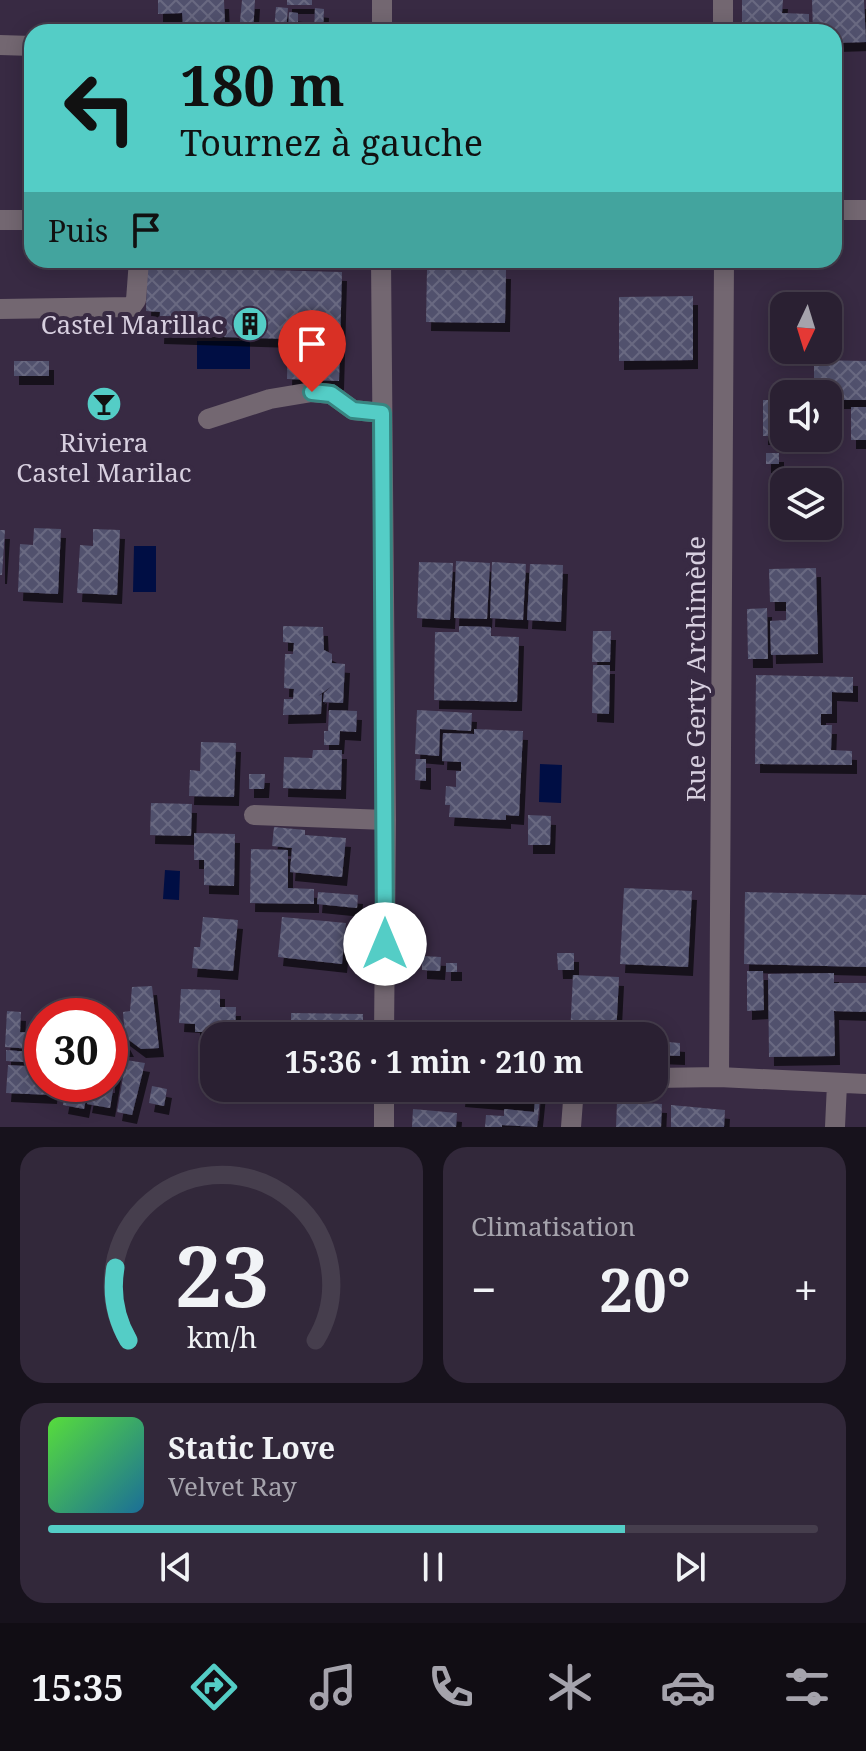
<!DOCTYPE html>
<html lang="fr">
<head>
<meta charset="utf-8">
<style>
  :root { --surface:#2a2032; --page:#32283a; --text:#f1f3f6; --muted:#a5a3ac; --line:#463e4d; --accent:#54cdc6 }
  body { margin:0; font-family:"Noto Serif",serif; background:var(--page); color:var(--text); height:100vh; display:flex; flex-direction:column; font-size:30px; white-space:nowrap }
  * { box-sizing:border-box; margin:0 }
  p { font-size:26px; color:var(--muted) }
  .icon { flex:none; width:44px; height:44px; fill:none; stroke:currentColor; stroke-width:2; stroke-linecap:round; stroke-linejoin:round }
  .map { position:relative; height:1127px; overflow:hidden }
  .sheet { display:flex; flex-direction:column; gap:20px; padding:20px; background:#17121c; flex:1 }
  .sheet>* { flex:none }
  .hud { position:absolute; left:24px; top:24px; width:818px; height:244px; border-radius:24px; box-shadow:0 4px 20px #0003,0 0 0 2px var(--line); background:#54cdc6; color:#111; overflow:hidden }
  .needle { width:52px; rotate:184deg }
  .tools { position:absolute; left:770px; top:292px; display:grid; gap:16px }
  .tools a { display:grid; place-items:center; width:72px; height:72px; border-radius:16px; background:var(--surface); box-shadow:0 4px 20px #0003,0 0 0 2px var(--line); font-size:40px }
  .speed { position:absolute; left:24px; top:998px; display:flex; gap:16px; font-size:40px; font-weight:700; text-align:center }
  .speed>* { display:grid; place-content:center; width:104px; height:104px; border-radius:50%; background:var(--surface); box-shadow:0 4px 20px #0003,0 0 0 2px var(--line); line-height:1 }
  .speed .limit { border:12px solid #d22; background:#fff; color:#111 }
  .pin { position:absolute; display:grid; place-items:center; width:68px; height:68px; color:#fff; margin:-82px -34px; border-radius:50% 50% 50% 0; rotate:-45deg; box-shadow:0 0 8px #0007 }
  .pin .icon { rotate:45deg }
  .me { position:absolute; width:88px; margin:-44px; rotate:0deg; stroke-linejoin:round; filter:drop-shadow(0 0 6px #0008) }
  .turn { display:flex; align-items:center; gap:28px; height:168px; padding:0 24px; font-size:36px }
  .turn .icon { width:104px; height:104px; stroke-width:2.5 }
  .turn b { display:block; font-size:56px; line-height:68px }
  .then { display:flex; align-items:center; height:76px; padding:0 24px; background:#0003; gap:16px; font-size:30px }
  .big { font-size:60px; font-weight:700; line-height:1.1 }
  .sheet .widget { flex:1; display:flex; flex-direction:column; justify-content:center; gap:12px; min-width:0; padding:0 28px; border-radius:24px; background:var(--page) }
  .sheet .dial { align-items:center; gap:0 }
  .dial svg { height:208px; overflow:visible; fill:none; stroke:var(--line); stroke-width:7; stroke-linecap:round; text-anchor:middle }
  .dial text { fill:var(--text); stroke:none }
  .song { display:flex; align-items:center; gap:24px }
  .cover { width:96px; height:96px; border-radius:12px; background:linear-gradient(135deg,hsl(110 70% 55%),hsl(200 70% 35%)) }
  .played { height:8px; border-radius:4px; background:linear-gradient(90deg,var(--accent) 75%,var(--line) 75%) }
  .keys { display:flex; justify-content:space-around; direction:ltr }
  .heat { display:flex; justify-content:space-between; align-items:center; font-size:44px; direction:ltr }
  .sheet .tiles { flex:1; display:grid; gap:20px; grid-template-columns:1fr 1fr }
  .widget:last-child { grid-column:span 2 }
  .trip { position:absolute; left:200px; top:1022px; width:468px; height:80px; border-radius:24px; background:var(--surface); box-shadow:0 4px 20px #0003,0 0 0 2px var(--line); font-weight:700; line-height:80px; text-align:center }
  .tabs { display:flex; height:128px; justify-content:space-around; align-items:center; background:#110d14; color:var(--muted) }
  .tabs .icon { width:56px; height:56px }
  .tabs .selected { color:var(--accent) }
  .tabs b { font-size:36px; color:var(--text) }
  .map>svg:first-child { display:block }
  .water { fill:#000e44 }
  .building { fill:url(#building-cross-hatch); filter:url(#shadow) }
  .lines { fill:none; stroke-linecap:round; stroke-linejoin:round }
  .minor { stroke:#736771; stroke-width:20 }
  .route-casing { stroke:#378581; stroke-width:20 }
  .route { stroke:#54cdc6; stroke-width:14 }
  .labels { text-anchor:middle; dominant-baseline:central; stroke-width:8; stroke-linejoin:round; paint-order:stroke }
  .poi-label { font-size:26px; fill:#d7cfdf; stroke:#382a43; text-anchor:end }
  .street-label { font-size:26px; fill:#d7cfdf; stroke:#382a43 }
</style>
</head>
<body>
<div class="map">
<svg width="866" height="1127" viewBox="0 0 866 1127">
  <defs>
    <pattern id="building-cross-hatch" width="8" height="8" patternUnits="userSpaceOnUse" patternTransform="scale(2)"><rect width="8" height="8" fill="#51516d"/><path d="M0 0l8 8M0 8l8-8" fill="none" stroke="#696981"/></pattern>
    <filter id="shadow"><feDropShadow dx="5" dy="9" stdDeviation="0" flood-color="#0009"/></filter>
  </defs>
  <rect width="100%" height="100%" fill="#382a43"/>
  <path class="water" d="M197,341H250V369H197Z
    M134,546H156V592H133Z
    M540,764L562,765L561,803L539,802Z
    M165,870L180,871L179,900L163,899Z"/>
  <path class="building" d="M158,0H224L225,23L183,24L182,13L158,14Z
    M242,0H255L253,32L239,31Z
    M287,0H312V5H287Z
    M742,0H783L782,13L809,14V32H742Z
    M812,0H864L866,42L834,43V32H813Z
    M276,7L288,8L286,31L274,30Z
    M315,8L324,9L323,31H314Z
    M289,12L298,13V32L288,31Z
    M563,24L605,25V32H563Z
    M147,267L342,272L339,381L287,379L288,339L159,335L160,312L146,311Z
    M427,269L506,270L505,323L426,322Z
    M693,296V360L619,361V297Z
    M814,360L866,361V400H828V394H814Z
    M14,361H49V376H14Z
    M763,400H784V436H763Z
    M851,407H866V440H851Z
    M766,453H779V464H766Z
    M34,528L61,529L58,594L18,592L20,544L33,545Z
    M93,529L120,530L117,595L77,593L80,545L93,546Z
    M0,530H5L2,575H0Z
    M456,561L490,563L487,619L454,618Z
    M419,562L453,563L450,620L417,618Z
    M492,562L526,564L523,620L490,618Z
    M530,564L563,565L561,622L527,620Z
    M816,568L818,654L771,655L770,621L786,620V602H770L769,569Z
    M767,608L768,659H748L747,609Z
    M283,626L323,627L324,650L332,654V663L345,664L343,703L323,702L324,693L332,686L318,696L322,694L321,714L283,715L284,699H293L294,689L284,688L285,654H293L294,643L283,642Z
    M459,626L491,627V636L519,637L517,702L434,700L435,632H459Z
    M593,631H611L610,662H592Z
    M593,665H610L609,714L592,713Z
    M756,675L853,677V693L832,692V714H821V725H832L831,750L852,751V765L755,764Z
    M329,710L357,711L356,732L340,731L339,745H324V731H328Z
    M417,710L472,713L471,731L440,729L439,756L415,754Z
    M474,729L523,731L519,816L506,815V820L449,817L450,805H445L446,786L456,787V771H461V762L442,761L443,733L474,734Z
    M201,742L236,743L234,797L189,796L190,770L200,771Z
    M313,750H342L341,790L283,788L284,757L312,758Z
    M416,759H426V781L415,780Z
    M249,774H265L264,789H249Z
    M151,803L192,804L191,836L150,835Z
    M528,815L551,816L550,845H528Z
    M274,827L305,830V835L346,838L342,877L290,872L292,848L272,846Z
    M194,833L235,834L234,886L204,885V860H194Z
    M251,849L288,850V888L314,889V904L250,903Z
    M624,888L692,891L688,967L620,964Z
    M318,892L358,895L357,908L317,904Z
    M745,892L866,895V967L744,964Z
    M203,917L238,920L233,971L192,968L194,947H200Z
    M282,917L346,923L342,964L278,957Z
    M557,953H574V970H558Z
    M422,956L441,957L440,971L422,970Z
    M446,963H457V972H446Z
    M747,971H763L764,1010L747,1011Z
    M834,973V983H866V1012L834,1011L835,1056L769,1057L768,974Z
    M573,975L619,977L616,1036H570Z
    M152,986L159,1048L141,1049L125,1037L123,1012L130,1011L132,987Z
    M181,989L220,990V1007H236L235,1036H214V1056L203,1055L204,1032H195V1024L179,1023Z
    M7,1011L21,1012L20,1032L33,1033L32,1049L5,1047Z
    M291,1013L363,1014V1036H291Z
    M110,1033H121L129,1048H110Z
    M654,1041L680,1043V1056L654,1055Z
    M6,1050L42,1053V1063L6,1061Z
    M126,1060L145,1063L132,1115L117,1112Z
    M8,1065L42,1067V1084H53L52,1095L6,1093Z
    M110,1065L117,1066L110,1108L87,1104L91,1084H110Z
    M67,1084H89L84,1109L63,1105Z
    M152,1086L167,1089L164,1106L149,1103Z
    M461,1088H531L530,1104L460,1098Z
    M536,1088H541L537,1127L502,1125V1127H485L486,1115L504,1116V1109L534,1112Z
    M617,1102L662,1104L661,1127H616Z
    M671,1105L725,1110L724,1127H671Z
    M413,1109L457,1113L456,1127H412Z"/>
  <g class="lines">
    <path class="minor" d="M723,0V32
      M382,32V0
      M0,45L32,46
      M834,210H866
      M0,220H32
      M381,260L386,820L384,1036
      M0,309L131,307L136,300L139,260
      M208,419L270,399L312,392L331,394L353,410L382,413
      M254,815L386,820
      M719,1077L724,260
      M654,1078L719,1077L866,1084
      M384,1127V1088
      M571,1127L574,1088
      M835,1127L837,1084"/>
  </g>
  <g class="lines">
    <defs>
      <path id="route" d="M312,392L331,394L353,410L382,413L385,944"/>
    </defs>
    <use href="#route" class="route-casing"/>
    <use href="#route" class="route"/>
  </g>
  <defs>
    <symbol id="building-disc" viewBox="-11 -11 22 22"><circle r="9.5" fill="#54cdc6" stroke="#382a43"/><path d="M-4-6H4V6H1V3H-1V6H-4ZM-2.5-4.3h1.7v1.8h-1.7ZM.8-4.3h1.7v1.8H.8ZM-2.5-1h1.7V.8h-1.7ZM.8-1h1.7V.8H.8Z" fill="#111"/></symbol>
    <symbol id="bar-disc" viewBox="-11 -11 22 22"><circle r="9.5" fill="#54cdc6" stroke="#382a43"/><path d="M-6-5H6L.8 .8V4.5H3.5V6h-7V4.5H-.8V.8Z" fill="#111"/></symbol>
  </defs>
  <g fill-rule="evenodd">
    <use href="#building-disc" x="230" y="304" width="40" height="40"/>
    <use href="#bar-disc" x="84" y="384" width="40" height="40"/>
  </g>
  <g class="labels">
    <g class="poi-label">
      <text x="224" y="324">Castel Marillac</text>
      <text x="104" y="442" text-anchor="middle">Riviera<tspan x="104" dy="30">Castel Marilac</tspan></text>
    </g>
    <g class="street-label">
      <text transform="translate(695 669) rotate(-90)">Rue Gerty Archimède</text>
    </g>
  </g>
</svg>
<div class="tools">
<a><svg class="needle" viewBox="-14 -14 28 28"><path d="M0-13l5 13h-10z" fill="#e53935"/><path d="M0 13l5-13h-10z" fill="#a5a3ac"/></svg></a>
<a><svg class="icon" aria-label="sound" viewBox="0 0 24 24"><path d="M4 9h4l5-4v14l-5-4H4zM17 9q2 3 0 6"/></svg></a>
<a><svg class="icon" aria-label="layers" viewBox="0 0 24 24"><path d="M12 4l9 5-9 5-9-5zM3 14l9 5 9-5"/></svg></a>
</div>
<div class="speed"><div class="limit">30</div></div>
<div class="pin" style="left:312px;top:392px;background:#d93025"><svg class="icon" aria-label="arrive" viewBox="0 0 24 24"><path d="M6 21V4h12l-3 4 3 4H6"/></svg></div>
<svg class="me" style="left:385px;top:944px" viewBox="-20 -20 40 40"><circle r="19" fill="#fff"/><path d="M0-13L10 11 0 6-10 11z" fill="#54cdc6"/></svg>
<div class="trip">15:36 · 1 min · 210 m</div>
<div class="hud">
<div class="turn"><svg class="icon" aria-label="left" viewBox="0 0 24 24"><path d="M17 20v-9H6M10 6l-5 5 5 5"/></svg><div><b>180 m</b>Tournez à gauche</div></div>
<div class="then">Puis<svg class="icon" aria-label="arrive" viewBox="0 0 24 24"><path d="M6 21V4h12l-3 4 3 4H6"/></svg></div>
</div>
</div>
<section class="sheet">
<div class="tiles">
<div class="widget dial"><svg viewBox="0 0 100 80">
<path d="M14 69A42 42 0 1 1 86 69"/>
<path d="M14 69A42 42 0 0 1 9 41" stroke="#54cdc6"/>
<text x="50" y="56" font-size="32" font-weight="700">23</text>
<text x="50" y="72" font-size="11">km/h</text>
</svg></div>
<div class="widget"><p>Climatisation</p>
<div class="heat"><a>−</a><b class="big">20°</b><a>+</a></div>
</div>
<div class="widget">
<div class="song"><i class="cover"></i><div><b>Static Love</b><p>Velvet Ray</p></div></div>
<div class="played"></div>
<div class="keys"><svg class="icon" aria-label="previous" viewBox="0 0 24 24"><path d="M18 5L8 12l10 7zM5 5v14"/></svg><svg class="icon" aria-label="pause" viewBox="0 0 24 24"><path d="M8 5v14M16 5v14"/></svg><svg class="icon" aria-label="next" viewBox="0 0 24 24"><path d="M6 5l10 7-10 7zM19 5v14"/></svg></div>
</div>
</div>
</section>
<nav class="tabs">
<b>15:35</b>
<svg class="icon selected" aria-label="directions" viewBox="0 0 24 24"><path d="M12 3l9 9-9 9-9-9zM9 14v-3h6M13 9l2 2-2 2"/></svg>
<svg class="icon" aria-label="music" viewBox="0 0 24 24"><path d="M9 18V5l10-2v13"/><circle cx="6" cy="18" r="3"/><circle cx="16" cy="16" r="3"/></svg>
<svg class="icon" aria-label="phone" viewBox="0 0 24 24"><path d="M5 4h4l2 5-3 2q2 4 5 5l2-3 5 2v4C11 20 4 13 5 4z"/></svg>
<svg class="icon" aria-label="climate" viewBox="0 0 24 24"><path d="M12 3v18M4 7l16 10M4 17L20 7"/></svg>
<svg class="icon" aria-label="car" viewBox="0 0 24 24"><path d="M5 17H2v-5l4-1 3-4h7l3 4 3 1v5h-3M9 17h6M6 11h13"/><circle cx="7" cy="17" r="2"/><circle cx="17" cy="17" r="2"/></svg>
<svg class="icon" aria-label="filters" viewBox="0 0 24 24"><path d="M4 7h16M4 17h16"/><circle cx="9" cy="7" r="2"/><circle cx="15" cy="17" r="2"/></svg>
</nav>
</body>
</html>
